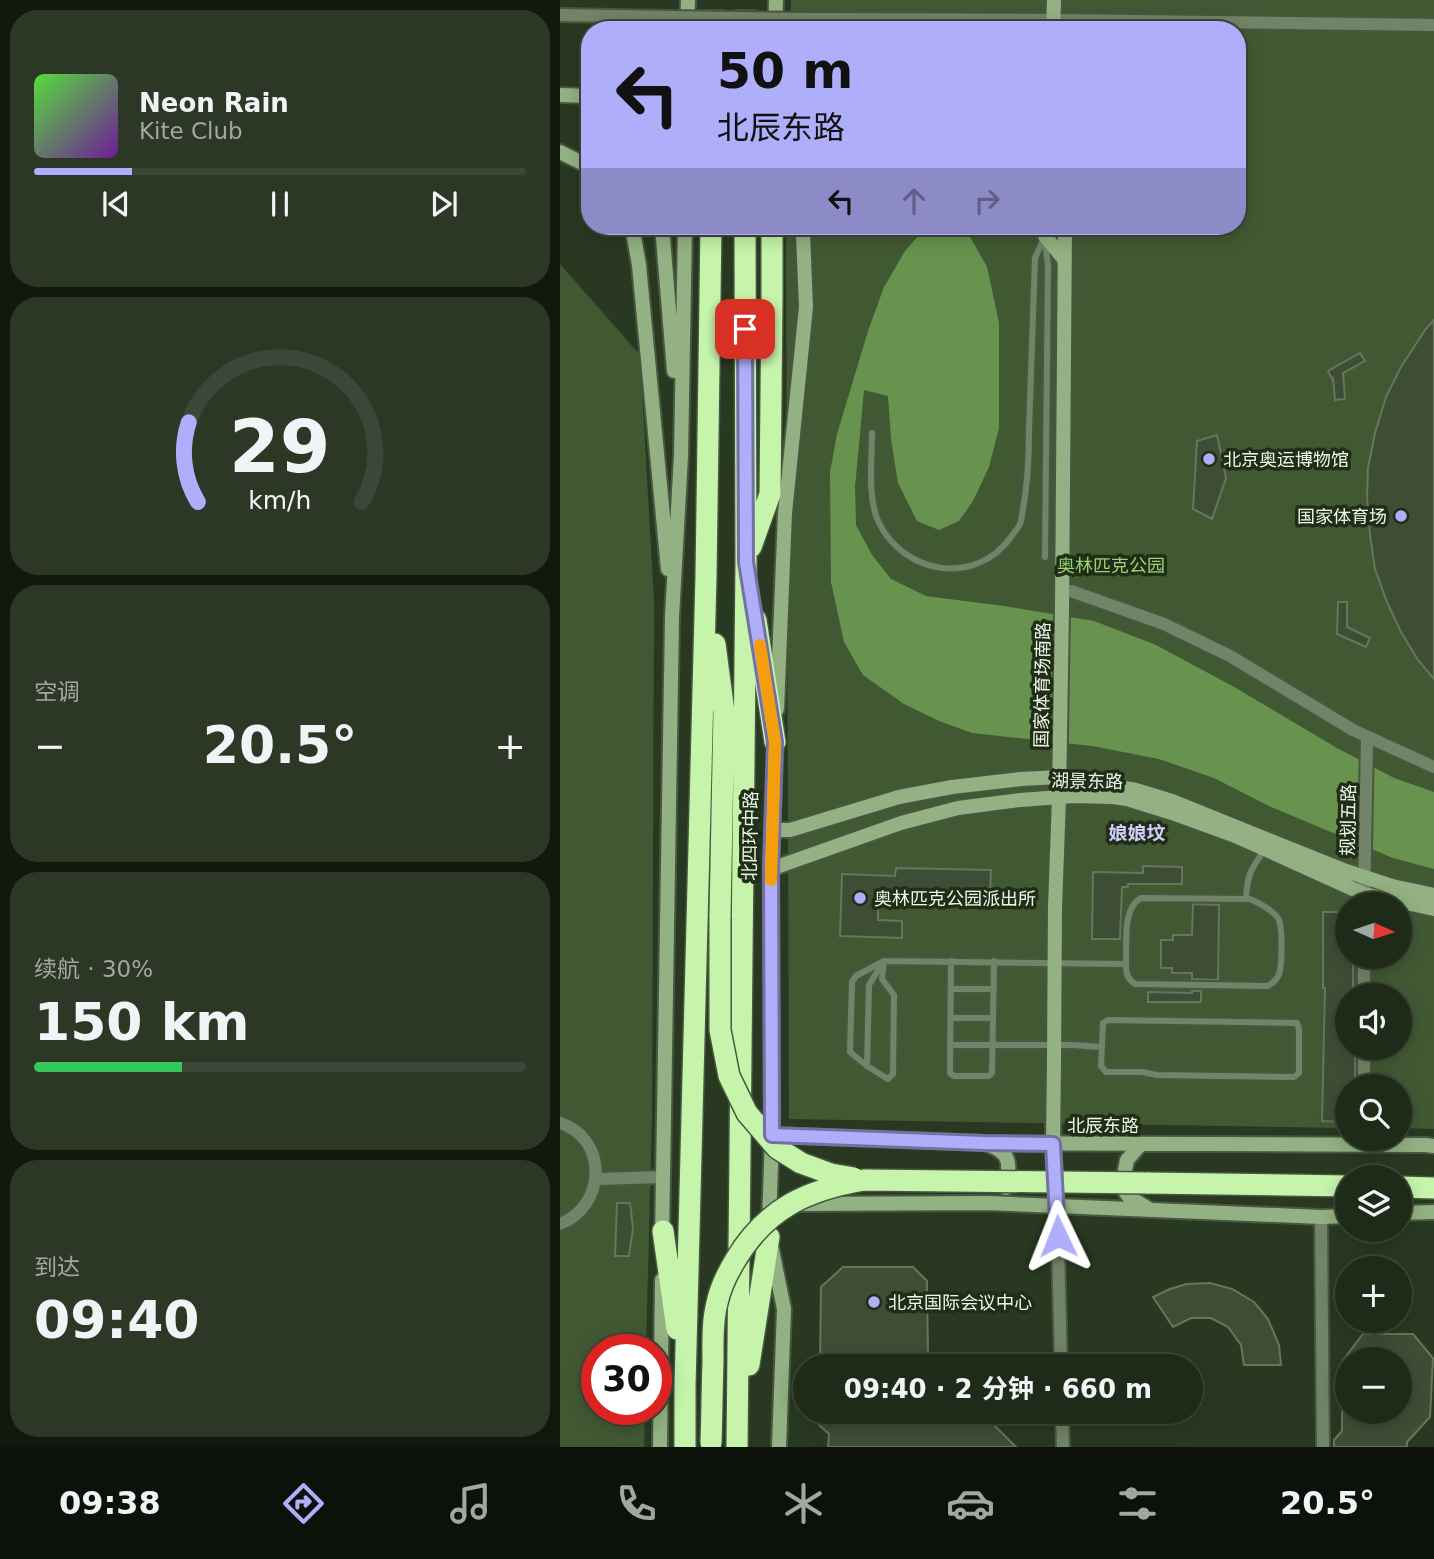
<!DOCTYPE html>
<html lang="zh">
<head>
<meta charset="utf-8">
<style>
  :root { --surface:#1f2b19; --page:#2c3726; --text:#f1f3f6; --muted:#a1a7a2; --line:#3c4738; --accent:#afaefa }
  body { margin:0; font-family:"DejaVu Sans","Noto Sans SC",sans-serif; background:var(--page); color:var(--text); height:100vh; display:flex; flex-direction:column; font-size:26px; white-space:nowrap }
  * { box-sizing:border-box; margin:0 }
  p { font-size:23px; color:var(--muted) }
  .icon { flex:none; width:38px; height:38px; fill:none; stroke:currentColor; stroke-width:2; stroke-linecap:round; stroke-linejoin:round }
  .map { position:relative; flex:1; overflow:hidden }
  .side { display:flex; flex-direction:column; gap:10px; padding:10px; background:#11180e; width:560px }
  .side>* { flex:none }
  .hud { position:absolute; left:21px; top:21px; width:665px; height:214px; border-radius:28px; box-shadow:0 4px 18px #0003,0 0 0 2px var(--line); background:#afaefa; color:#111; overflow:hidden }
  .needle { width:46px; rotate:93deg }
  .buttons { position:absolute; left:775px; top:892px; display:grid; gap:14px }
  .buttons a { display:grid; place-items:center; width:77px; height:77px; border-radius:50%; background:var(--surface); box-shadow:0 4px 18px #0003,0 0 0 2px var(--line); font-size:35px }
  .speed { position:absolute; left:21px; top:1334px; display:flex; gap:14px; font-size:35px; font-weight:700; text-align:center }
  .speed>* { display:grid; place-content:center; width:91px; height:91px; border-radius:50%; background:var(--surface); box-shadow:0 4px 18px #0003,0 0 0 2px var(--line); line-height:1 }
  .speed .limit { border:10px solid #d22; background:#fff; color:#111 }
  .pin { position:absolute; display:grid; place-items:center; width:60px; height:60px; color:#fff; margin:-30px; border-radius:14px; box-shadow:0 4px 10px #0006 }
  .me { position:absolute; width:77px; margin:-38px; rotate:358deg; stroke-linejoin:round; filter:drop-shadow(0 0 5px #0008) }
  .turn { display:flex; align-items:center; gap:24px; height:147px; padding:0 21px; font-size:32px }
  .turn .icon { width:91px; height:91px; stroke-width:2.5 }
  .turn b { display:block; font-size:49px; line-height:60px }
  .lanes { display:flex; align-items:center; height:66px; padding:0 21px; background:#0003; justify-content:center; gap:35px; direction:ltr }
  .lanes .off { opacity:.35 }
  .big { font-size:52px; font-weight:700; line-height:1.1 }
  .side .tile { flex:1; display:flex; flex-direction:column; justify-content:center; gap:10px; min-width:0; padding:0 24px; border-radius:28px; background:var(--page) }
  .side .dial { align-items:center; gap:0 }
  .dial svg { height:182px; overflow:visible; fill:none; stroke:var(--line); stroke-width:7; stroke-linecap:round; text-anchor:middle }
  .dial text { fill:var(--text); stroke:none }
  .song { display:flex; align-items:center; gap:21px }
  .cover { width:84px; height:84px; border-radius:10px; background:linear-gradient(135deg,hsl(110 70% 55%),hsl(280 70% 35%)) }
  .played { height:7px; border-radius:4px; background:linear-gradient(90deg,var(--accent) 20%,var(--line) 20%) }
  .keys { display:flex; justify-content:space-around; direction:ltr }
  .heat { display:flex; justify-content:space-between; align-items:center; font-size:38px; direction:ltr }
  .charge { height:10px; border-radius:5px; background:linear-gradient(90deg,#34c759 30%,var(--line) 0) }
  .trip { position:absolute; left:233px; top:1354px; width:410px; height:70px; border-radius:35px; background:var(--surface); box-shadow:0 4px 18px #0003,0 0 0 2px var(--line); font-weight:700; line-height:70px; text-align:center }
  .tab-bar { display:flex; height:112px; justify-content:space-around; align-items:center; background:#0c110a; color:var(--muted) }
  .tab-bar .icon { width:49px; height:49px }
  .tab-bar .current { color:var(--accent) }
  .tab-bar b { font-size:32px; color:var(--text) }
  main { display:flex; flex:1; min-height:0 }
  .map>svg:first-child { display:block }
  .green { fill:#415933; fill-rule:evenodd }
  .water { fill:#68934e }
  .building { fill:#3e4e35; stroke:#65765b; stroke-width:2 }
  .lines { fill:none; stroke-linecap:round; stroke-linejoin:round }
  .highway-tunnel { stroke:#46563f; stroke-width:21; stroke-dasharray:21 10; stroke-linecap:butt }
  .lane-casing { stroke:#485741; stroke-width:10 }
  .street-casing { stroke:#485741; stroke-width:16 }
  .secondary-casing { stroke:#485741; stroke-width:18 }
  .highway-casing { stroke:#485741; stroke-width:24 }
  .lane { stroke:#718467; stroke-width:6 }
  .street { stroke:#718467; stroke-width:12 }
  .secondary { stroke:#93b182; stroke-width:14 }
  .highway { stroke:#c5f4aa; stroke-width:21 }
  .street-bridge-casing { stroke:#485741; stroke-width:16; stroke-linecap:butt }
  .highway-bridge-casing { stroke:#485741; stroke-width:24; stroke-linecap:butt }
  .street-bridge { stroke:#718467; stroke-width:12 }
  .highway-bridge { stroke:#c5f4aa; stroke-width:21 }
  .route-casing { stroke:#7271a2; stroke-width:18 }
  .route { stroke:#afaefa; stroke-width:12 }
  .slow { stroke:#f59e0b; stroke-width:12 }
  .poi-dot { fill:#afaefa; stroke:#202e17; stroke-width:2.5 }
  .labels { text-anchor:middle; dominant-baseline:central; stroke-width:7; stroke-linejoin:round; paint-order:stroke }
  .poi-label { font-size:18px; fill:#edf7e8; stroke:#202e17; text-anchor:start }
  .park-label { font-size:18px; fill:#98d375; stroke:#202e17 }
  .street-label { font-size:18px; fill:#edf7e8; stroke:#202e17 }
  .neighbourhood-label { font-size:19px; font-weight:bold; fill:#cfcffb; stroke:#202e17 }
</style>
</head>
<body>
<main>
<section class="side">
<div class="tile">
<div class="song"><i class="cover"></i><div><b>Neon Rain</b><p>Kite Club</p></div></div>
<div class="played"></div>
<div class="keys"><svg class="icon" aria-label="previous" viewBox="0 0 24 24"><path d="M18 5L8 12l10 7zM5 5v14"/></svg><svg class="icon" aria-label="pause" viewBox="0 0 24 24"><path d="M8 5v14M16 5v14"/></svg><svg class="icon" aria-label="next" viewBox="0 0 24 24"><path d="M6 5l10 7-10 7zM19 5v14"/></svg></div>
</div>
<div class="tile dial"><svg viewBox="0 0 100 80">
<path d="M14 69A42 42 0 1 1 86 69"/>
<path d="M14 69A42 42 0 0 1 10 34" stroke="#afaefa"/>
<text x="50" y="56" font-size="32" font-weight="700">29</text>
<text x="50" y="72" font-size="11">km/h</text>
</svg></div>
<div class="tile"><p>空调</p>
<div class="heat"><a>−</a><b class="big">20.5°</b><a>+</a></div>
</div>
<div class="tile"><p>续航 · 30%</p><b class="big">150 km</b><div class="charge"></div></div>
<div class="tile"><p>到达</p><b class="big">09:40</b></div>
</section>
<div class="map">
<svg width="874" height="1447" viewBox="0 0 874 1447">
  <rect width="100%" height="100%" fill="#293921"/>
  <path class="green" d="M231,0H874V1129L840,1128V1087H788L787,1128L229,1119L226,226H677V30H230ZM788,905H840V957H788ZM788,996H840V1048H788Z
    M0,264L80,355L94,601L92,1117L86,1349H37V1409H85L84,1447H0Z"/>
  <path class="water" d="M371,226H397L409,235L427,267L439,323V428L429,467L413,501L399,521L379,530L357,521L338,483L331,439L328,396L304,390L295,487L296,525L312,555L331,579L366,596L444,606L534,621L596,645L676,688L777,748L834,778L874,792V869L833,858L709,806L654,778L599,759L532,746L412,733L379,721L344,704L303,675L284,642L271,582L270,472L277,434L308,331L324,287L345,251L360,234Z"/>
  <path class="building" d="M874,320V679L858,660L841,632L827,602L815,569L810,535L807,497L808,468L815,433L826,397L841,367L865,330Z
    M800,353L805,361L783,373L785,399L775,400L773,378L772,379L768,371Z
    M657,435L666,478L652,519L633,509L637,441Z
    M778,602H787V627L810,638L806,647L777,634Z
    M583,866L622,867V884H568V887H562L560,939H532L533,872L583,873Z
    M336,868L431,870L430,895H402V907H362V902H350V897L318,896V920L342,921V938L280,936L282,874L335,876Z
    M633,904L659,905L658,980L632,979V973H612V968H601V940H613V935H632Z
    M763,912H788V957H793V996H788V1048H795V1087H788V1122L762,1121L765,988H763Z
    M632,991H641V1002H588V992L632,993Z
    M57,1203H70L73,1228L69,1256H55Z
    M283,1267H353L367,1281L368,1358L376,1367H260L261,1287Z
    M650,1283L672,1289L694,1302L708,1319L719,1345L721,1365H684L681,1345L668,1327L651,1318H631L613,1327L593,1297L610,1289L627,1284Z
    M803,1334H853L873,1358L870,1417L847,1442V1447H774V1440L782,1431V1412H840V1360H783Z
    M259,1412H421L456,1447H268L269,1434L259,1425Z"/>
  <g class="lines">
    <path class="highway-tunnel" d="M154,30V0
      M185,30V0"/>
    <defs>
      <path id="lane" d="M312,433C312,459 307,499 319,523C345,575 416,586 451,537C453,533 458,529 460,524C462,520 462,513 463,508C468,482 469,456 469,429C471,372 473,315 475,258L484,238
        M485,557L488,266L485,241
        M686,899C687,875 691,869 705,849
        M324,961L322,979L334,995L333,1074L328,1079L307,1066L290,1052L292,982L296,976L324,961L566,964C566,974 567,978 575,984L708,986C713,983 717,980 719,974C722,966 723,925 718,918C712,910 699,903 690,899L581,898C562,908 567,943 566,964
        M391,961L390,1073L394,1076H429L432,1073L434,961
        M391,989H434
        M391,1018H433
        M548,1020L737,1023L739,1029V1073L734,1077L597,1075L582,1072H546L541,1066L543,1023Z
        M390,1045H512L542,1047
        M307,1066L309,985L323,962"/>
      <path id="street" d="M0,15L109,17
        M243,19L493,20L874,25
        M511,591L604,624L670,656L793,730L874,767
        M804,905L807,737
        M804,996V957
        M804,1087V1048
        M0,1123C49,1139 46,1206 0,1224
        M36,1179L103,1177
        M497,1206L501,1367
        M761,1217L763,1447
        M502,1412L503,1447"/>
      <path id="secondary" d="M127,30L128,0
        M215,30L216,0
        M493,30L494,0
        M0,95L30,96
        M0,152L30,167
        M72,226L79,265L108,569
        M102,226L114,371
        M485,226V236L503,258
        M217,709L225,513L246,307L243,234L241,226
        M212,830H230L339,797L392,787L461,779L500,777L576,790L612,801L786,871L832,886L874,895
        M211,869L341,823L398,808L460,800L514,796L553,797L567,799L612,813L678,837L804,894L874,909
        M212,1135L424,1143L866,1145L874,1146
        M581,1144L567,1160L564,1175L565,1191L569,1197L589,1209
        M429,1145C453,1154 449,1165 446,1188
        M236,1204L427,1203L761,1217L788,1216
        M497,1206L493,1144L494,1063L495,907L499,798L502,609L505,226
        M840,1213L874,1212
        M209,1223L212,1135L211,869L216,733
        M102,1239L112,617L121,456L125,226
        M212,1250L224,1309L219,1447
        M100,1447L102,1280"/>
      <path id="highway" d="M191,547L210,494L212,296V226
        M196,620L215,742
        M155,644L164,712L160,917
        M587,1183L788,1186
        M840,1187L874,1188
        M103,1231L117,1329
        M189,1365L209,1237
        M125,1447V1386L146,576L151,226
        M177,1447L186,562L185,226"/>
    </defs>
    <use href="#lane" class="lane-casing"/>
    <use href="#street" class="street-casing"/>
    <use href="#secondary" class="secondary-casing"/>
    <use href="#highway" class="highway-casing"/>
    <use href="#lane" class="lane"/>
    <use href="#street" class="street"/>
    <use href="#secondary" class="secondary"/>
    <use href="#highway" class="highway"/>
    <defs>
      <path id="street-bridge" d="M109,17L243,19"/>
      <path id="highway-bridge" d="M160,917V1030L169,1076L187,1113L217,1148L241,1163L271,1174L294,1178
        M151,1443C152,1416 152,1389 153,1362C153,1343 152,1322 157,1303C160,1288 168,1272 176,1259C207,1208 247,1190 304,1180L587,1183"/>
    </defs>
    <use href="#street-bridge" class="street-bridge-casing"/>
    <use href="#highway-bridge" class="highway-bridge-casing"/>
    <use href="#street-bridge" class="street-bridge"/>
    <use href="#highway-bridge" class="highway-bridge"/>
  </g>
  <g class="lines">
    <defs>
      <path id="route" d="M185,329L186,562L215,742L211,869L212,1135L424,1143L493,1144L498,1236"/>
    </defs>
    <use href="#route" class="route-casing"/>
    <use href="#route" class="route"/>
    <path class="slow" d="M200,645L215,742L211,880"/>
  </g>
  <g class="poi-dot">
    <circle cx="649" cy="459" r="7"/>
    <circle cx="841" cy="516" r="7"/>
    <circle cx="300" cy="898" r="7"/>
    <circle cx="314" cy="1302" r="7"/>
  </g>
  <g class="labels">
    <g class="poi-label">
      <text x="663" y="459">北京奥运博物馆</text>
      <text x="827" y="516" text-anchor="end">国家体育场</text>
      <text x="314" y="898">奥林匹克公园派出所</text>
      <text x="328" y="1302">北京国际会议中心</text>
    </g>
    <g class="park-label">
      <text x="551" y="565">奥林匹克公园</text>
    </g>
    <g class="street-label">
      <text transform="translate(482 685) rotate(-89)">国家体育场南路</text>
      <text transform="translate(527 781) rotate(1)">湖景东路</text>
      <text transform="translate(788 820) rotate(-89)">规划五路</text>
      <text transform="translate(190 836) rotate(-89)">北四环中路</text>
      <text x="543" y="1125">北辰东路</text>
    </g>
    <g class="neighbourhood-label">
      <text x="577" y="833">娘娘坟</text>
    </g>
  </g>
</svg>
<div class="buttons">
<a><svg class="needle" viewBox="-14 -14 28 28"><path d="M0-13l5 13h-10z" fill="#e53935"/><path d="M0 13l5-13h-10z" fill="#a1a7a2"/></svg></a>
<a><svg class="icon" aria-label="sound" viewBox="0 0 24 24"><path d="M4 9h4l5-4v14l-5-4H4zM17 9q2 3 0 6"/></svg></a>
<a><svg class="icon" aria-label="search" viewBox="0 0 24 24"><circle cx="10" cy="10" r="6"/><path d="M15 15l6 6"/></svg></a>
<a><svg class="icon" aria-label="layers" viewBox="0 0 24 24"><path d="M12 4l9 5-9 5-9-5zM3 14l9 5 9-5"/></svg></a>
<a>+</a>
<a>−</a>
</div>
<div class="speed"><div class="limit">30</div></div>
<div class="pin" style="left:185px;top:329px;background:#d93025"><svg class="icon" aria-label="arrive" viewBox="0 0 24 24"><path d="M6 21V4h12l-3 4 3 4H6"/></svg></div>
<svg class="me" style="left:498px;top:1236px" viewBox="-20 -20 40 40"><path d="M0-17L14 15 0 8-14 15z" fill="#afaefa" stroke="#fff" stroke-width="4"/></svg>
<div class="trip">09:40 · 2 分钟 · 660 m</div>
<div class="hud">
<div class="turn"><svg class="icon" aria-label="left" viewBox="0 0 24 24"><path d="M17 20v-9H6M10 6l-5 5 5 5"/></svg><div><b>50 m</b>北辰东路</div></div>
<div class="lanes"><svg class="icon" aria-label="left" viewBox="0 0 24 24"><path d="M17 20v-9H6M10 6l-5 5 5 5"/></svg><svg class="icon off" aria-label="ahead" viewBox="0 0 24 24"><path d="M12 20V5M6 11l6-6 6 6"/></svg><svg class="icon off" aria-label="right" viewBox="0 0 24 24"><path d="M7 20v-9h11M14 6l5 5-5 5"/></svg></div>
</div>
</div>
</main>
<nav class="tab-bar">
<b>09:38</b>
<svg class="icon current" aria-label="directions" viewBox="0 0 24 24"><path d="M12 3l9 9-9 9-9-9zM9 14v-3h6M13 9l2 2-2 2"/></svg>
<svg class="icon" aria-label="music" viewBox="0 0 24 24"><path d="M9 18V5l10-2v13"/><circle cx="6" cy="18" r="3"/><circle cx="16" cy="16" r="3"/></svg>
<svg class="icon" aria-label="phone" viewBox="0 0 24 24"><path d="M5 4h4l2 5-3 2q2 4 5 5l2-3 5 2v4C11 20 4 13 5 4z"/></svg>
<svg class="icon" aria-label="climate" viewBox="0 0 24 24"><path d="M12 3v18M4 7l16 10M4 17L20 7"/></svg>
<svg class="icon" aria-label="car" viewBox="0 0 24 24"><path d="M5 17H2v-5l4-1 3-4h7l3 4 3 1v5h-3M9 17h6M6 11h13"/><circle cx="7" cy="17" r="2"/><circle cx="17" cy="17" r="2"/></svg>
<svg class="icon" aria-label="filters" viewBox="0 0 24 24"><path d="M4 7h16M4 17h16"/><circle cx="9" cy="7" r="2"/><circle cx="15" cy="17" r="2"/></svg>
<b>20.5°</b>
</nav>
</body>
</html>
